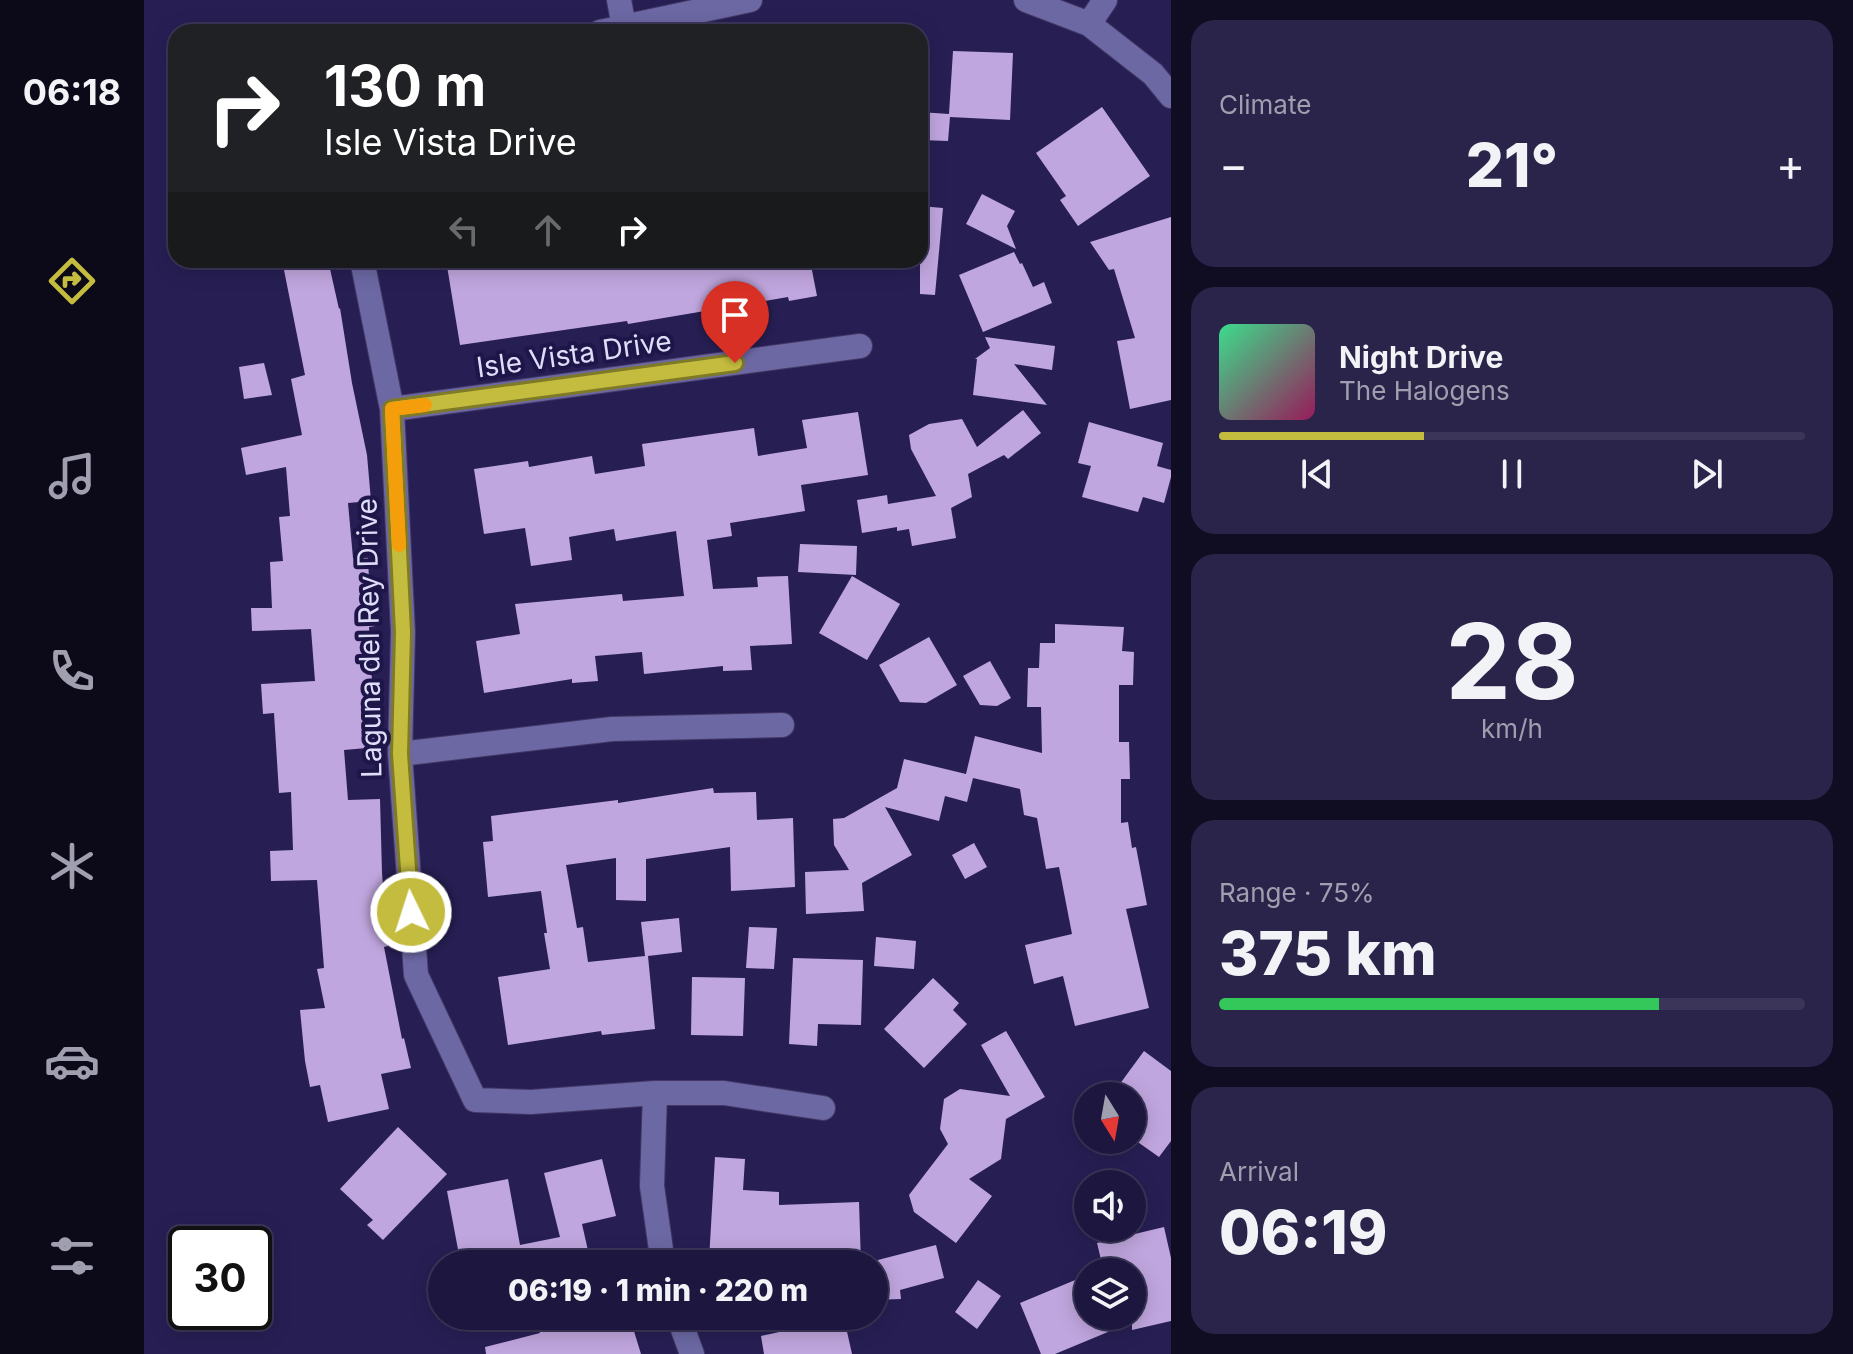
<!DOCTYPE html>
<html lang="en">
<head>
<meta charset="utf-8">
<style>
  :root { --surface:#1d173f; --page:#2a244a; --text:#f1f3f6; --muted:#a09fb0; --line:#3b3659; --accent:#c4bc3e }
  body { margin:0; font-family:Inter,sans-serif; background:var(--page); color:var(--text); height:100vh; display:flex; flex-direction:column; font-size:30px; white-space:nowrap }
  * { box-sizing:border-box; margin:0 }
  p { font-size:26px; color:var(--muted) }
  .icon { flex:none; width:44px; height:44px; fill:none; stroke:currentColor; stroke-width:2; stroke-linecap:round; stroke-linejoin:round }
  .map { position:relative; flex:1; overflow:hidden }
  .panel { display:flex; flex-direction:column; gap:20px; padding:20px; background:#100d23; width:682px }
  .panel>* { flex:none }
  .hud { position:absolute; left:24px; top:24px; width:760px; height:244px; border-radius:24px; box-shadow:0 4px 20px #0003,0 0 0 2px var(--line); background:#202124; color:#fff; overflow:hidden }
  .needle { width:52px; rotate:169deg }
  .buttons { position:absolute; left:930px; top:1082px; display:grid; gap:16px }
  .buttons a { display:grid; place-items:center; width:72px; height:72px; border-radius:50%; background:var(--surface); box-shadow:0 4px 20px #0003,0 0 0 2px var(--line); font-size:40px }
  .speed { position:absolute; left:24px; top:1226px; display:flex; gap:16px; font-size:40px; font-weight:700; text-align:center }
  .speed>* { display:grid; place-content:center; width:104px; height:104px; border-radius:50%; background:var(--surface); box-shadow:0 4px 20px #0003,0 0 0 2px var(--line); line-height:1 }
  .speed .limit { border:4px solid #111; border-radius:12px; background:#fff; color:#111 }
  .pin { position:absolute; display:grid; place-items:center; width:68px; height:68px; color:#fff; margin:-82px -34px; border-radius:50% 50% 50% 0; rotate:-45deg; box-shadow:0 0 8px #0007 }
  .pin .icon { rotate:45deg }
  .me { position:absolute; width:88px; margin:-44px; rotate:356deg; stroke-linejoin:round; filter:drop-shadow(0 0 6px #0008) }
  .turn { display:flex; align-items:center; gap:28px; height:168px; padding:0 24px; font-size:36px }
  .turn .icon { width:104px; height:104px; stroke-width:2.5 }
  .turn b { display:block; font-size:56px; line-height:68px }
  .lanes { display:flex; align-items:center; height:76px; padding:0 24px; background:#0003; justify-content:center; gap:40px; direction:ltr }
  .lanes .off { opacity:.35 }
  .big { font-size:60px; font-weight:800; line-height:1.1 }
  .panel .card { flex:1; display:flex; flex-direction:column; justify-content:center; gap:12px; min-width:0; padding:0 28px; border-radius:24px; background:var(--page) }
  .panel .dial { align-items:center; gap:0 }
  .dial b { font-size:104px; line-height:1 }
  .song { display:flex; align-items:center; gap:24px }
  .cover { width:96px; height:96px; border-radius:12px; background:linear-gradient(135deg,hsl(150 70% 55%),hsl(330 70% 35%)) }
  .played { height:8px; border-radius:4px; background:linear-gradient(90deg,var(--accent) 35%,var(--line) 35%) }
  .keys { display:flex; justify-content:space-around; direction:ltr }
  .heat { display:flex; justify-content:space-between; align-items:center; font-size:44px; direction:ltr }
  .charge { height:12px; border-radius:6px; background:linear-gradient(90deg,#34c759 75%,var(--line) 0) }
  .trip { position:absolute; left:284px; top:1250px; width:460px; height:80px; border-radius:40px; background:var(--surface); box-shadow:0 4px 20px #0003,0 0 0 2px var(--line); font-weight:800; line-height:80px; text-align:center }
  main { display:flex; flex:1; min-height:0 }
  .dock { display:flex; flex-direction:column; width:144px; justify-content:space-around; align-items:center; background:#0c0919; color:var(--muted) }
  .dock .icon { width:56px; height:56px }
  .dock .current { color:var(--accent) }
  .dock b { font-size:36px; color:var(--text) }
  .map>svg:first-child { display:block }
  .building { fill:#c0a6de }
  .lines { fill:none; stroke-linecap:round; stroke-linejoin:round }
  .minor-casing { stroke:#433866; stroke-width:26 }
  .minor { stroke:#6c68a4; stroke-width:24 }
  .route-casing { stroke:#7f7a28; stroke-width:20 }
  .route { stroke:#c4bc3e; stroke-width:14 }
  .slow { stroke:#f59e0b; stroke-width:14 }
  .labels { text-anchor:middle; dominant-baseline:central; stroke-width:8; stroke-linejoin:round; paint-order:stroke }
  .street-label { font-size:28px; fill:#dedef9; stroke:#1e1549 }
</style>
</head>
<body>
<main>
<nav class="dock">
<b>06:18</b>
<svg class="icon current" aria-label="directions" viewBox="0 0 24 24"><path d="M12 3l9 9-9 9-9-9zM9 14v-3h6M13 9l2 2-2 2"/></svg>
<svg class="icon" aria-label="music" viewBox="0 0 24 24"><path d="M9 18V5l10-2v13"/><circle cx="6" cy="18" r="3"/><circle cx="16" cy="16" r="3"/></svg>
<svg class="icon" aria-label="phone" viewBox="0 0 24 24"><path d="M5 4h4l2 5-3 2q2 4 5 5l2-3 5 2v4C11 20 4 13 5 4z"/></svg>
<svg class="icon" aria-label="climate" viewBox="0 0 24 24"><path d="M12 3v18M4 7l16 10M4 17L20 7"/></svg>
<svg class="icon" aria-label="car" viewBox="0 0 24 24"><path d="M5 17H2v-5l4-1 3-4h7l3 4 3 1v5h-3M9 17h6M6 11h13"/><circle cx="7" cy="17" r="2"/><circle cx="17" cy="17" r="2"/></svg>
<svg class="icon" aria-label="filters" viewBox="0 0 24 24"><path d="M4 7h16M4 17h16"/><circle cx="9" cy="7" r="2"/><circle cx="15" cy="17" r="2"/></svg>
</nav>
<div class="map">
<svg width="1027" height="1354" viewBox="0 0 1027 1354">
  <rect width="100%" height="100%" fill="#271f54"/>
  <path class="building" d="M809,51L869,53L866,120L806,117L804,141L776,140V112L805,114Z
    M958,107L1006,176L934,226L916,200L922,196L892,153Z
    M838,194L871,211L863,226L872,249L822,224Z
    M776,206L799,208L791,295L776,294Z
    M1027,217V400L986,409L973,341L991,338L970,269L965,270L946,242Z
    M870,252L876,264L878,263L889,287L900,282L908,303L839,332L815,275Z
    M138,260H184L195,309L196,308L208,383L223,455L227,501L204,503L209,558H224L226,603H230L231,626L225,627L230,718H232L234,747L200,750L204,800L236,799L238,873L244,946L240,947L258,1039L260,1038L267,1068L237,1074L245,1109L184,1122L176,1085L166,1087L161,1061L156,1010L181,1008L173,969L180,968L173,880L127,881L126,851L149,850L147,792L135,793L130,713L119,714L117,684L171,681L167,629L108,631L107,608H128L126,562L139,561L135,517L146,516L142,467L102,475L97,448L158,435L147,379L161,375Z
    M341,260H666L673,296L645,301L644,297L484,324L483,321L316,345L303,266Z
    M841,337L911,346L908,370L870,364L903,405L829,395L833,359H831L846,348Z
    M120,363L128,395L100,399L95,367Z
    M879,410L897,433L864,459L860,455L824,474L828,497L807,508L812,538L768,546L765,529L753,531V527L718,533L713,500L743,495L744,504L792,496L767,449L765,435L785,424L818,419L833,447Z
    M714,412L724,475L657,485L661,511L586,523L588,536L563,540L569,589L614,587L613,577L644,576L648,644L606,646L608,670L579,671V666L500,674L498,652L451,656L454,681L428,683V679L340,693L332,641L376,634L371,604L478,594L479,601L540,596L532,531L472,541L470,529L425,537L428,560L387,566L381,528L340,534L330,469L384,461L385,467L448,456L451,474L501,466L498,444L610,428L614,456L663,448L658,420Z
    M945,422L1019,443L1013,466L1027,470V477L1020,503L999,497L994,512L938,497L947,466L934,463Z
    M656,544L713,546L712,575L654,572Z
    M708,576L756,604L723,660L675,633Z
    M911,624L980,627L978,651L990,652L989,685H975V742H985L986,779H977V823L984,822L988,848L992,847L1003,905L982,909L1005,1008L931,1026L919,976L890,984L881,945L928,934L915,867L902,869L893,818L880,815L876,789L829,778L823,802L801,796L795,821L741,807L768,855L718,883L720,911L662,914L661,872L705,870L690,845L689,819L700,818L753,788L760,759L822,774L831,736L898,753L897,707H883L884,668H895L896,643H911Z
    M785,637L813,685L782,703L756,702L735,665Z
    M846,661L867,698L853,706L836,705L819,676Z
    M569,788L570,793L612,792L613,820L649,818L651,887L587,891L586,847L502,859V901L472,900V858L422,865L433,928L439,927L444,962L501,956L497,922L535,918L538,952L504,956L511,1029L458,1035L457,1031L364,1045L354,977L406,969L400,933H403L397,891L344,897L339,842L349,841L347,816L474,800V803Z
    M830,843L843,867L821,879L808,855Z
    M605,927L633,928L630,969L602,968Z
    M732,937L772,941L770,969L730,966Z
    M649,958L719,960L717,1025L674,1024L673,1046L645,1044Z
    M548,977L601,978L599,1036L547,1035Z
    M789,978L815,1003L809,1010L823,1024L780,1068L740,1029Z
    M862,1031L901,1097L862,1119L857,1159L825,1179L848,1196L812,1243L770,1212L765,1195L804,1144L796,1129L800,1099L816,1089L866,1096L837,1045Z
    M1000,1051L1027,1071V1141L1015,1157L988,1138V1096H967Z
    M254,1127L303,1174L239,1240L223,1225L229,1220L196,1189Z
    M571,1157L601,1159L599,1190L635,1192V1205L715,1202L717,1264H648L565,1260Z
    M458,1159L472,1216L438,1224L447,1264H330L329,1258L316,1260L303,1191L364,1179L376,1245L416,1237L400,1173Z
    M1020,1227L1027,1258V1321L988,1330V1322L911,1354H897L876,1303L936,1278L944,1299V1316H988V1272H960L953,1243Z
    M792,1245L800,1278L756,1290L757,1299L730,1300V1261Z
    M834,1280L857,1296L833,1329L811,1312Z
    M386,1316H438L441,1321L460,1316H482L489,1328L497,1354H342L341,1347L396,1333Z
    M700,1318L708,1354H620L617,1336Z"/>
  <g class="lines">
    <defs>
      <path id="minor" d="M475,0L480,27
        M882,0L945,24L1009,74L1027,96
        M945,24L961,0
        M456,32L606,0
        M218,260L248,409L259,632L256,754L272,975L331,1100L387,1102L511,1093H580L679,1108
        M248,409L716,346
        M256,754L468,729L638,725
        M511,1093L508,1186L519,1264
        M534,1316L548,1354"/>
    </defs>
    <use href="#minor" class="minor-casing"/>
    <use href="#minor" class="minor"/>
  </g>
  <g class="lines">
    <defs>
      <path id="route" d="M267,912L256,754L259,632L248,409L591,363"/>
    </defs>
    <use href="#route" class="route-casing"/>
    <use href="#route" class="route"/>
    <path class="slow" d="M255,545L248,409L281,405"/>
  </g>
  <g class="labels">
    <g class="street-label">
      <text transform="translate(430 354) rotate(-8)">Isle Vista Drive</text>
      <text transform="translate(225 638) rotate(-91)">Laguna del Rey Drive</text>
    </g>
  </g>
</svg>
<div class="buttons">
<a><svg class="needle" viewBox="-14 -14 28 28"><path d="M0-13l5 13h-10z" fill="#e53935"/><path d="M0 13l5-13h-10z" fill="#a09fb0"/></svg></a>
<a><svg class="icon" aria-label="sound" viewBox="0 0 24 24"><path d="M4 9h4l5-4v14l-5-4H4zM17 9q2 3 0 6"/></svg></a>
<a><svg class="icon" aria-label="layers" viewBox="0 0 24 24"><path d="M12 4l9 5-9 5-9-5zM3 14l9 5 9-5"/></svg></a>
</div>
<div class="speed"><div class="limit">30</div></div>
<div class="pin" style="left:591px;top:363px;background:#d93025"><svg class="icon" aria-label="arrive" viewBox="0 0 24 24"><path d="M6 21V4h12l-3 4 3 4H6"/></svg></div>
<svg class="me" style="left:267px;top:912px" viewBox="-20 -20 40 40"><circle r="17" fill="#c4bc3e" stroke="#fff" stroke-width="3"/><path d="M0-11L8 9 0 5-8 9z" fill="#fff"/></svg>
<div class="trip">06:19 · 1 min · 220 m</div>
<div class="hud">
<div class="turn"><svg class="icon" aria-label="right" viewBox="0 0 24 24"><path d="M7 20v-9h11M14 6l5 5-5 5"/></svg><div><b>130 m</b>Isle Vista Drive</div></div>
<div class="lanes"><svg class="icon off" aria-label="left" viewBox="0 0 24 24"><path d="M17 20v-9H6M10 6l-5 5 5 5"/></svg><svg class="icon off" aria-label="ahead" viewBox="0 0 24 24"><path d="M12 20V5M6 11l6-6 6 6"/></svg><svg class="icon" aria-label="right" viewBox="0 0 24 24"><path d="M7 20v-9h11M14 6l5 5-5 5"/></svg></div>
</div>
</div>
<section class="panel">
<div class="card"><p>Climate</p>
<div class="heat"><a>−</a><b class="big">21°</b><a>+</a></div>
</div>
<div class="card">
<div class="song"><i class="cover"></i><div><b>Night Drive</b><p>The Halogens</p></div></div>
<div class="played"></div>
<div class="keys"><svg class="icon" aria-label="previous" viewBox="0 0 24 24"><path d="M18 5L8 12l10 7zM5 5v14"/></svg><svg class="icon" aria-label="pause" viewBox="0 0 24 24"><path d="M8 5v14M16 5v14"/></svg><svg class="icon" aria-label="next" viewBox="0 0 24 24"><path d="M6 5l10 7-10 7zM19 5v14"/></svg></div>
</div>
<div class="card dial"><b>28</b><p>km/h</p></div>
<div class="card"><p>Range · 75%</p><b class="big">375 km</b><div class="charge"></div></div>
<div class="card"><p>Arrival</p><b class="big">06:19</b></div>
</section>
</main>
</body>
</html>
